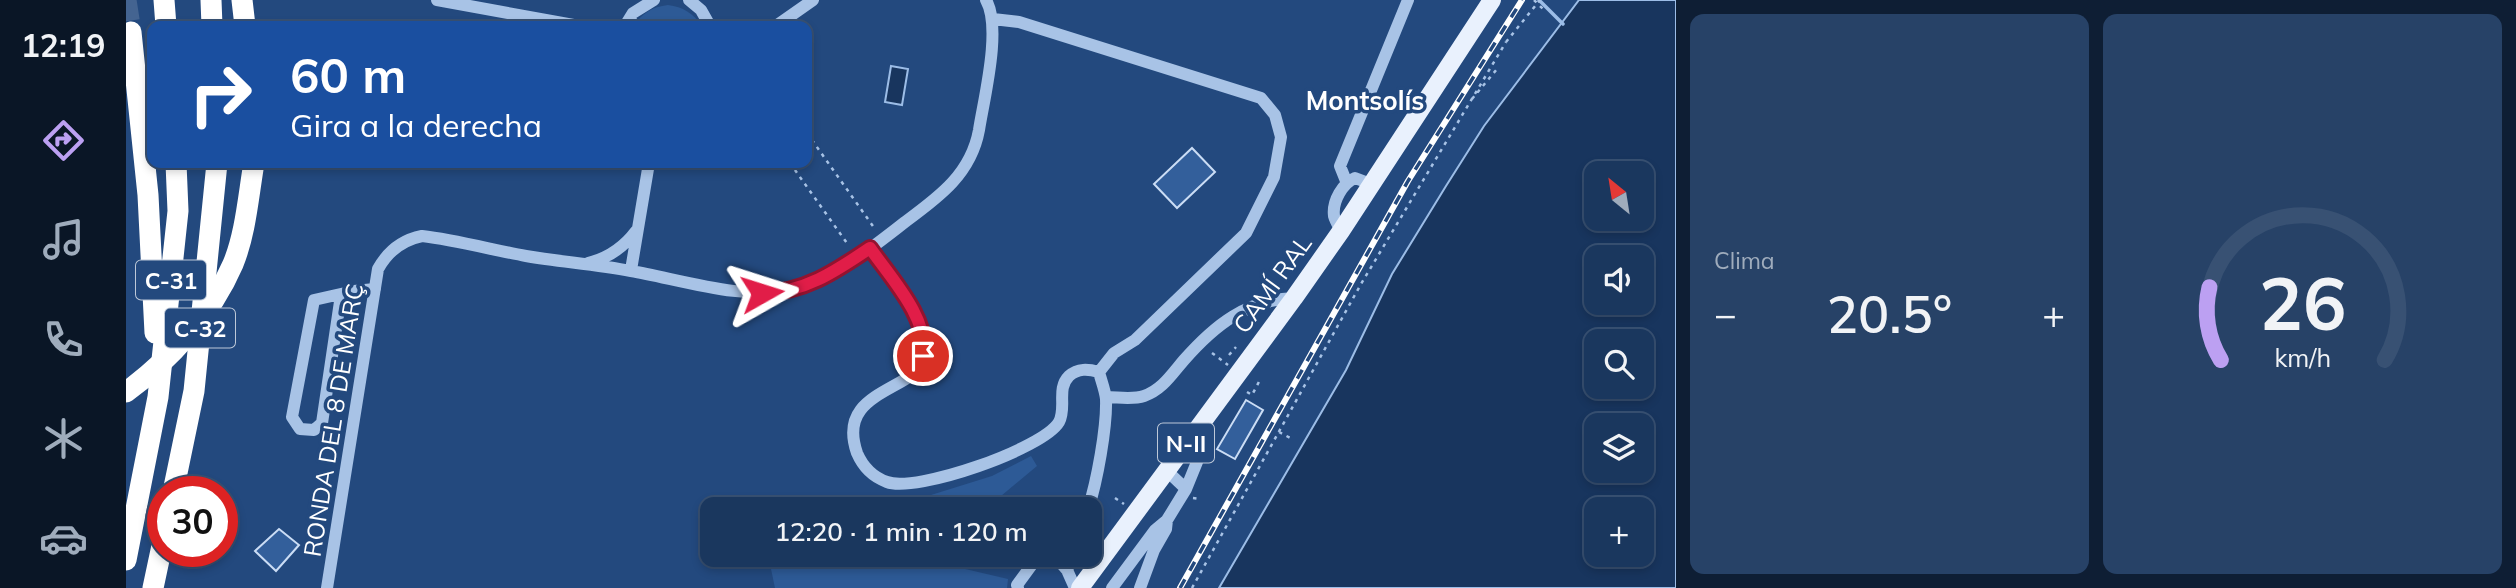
<!DOCTYPE html>
<html lang="es">
<head>
<meta charset="utf-8">
<style>
  :root { --surface:#1a375e; --page:#274267; --text:#f1f3f6; --muted:#9facbc; --line:#385173; --accent:#bca0f2 }
  body { margin:0; font-family:Mulish,sans-serif; background:var(--page); color:var(--text); height:100vh; display:flex; flex-direction:column; font-size:26px; white-space:nowrap }
  * { box-sizing:border-box; margin:0 }
  p { font-size:23px; color:var(--muted) }
  .icon { flex:none; width:38px; height:38px; fill:none; stroke:currentColor; stroke-width:2; stroke-linecap:round; stroke-linejoin:round }
  .map { position:relative; flex:1; overflow:hidden }
  .panel { display:flex; flex-direction:column; gap:14px; padding:14px; background:#0e1e34; width:840px }
  .panel>* { flex:none }
  .banner { position:absolute; left:21px; top:21px; width:665px; height:147px; border-radius:14px; box-shadow:0 4px 10px #0003,0 0 0 2px var(--line); background:#1a4fa0; color:#fff; overflow:hidden }
  .needle { width:46px; rotate:330deg }
  .tools { position:absolute; left:1458px; top:161px; display:grid; gap:14px }
  .tools a { display:grid; place-items:center; width:70px; height:70px; border-radius:14px; background:var(--surface); box-shadow:0 4px 10px #0003,0 0 0 2px var(--line); font-size:35px }
  .speed { position:absolute; left:21px; top:476px; display:flex; gap:14px; font-size:35px; font-weight:700; text-align:center }
  .speed>* { display:grid; place-content:center; width:91px; height:91px; border-radius:50%; background:var(--surface); box-shadow:0 4px 10px #0003,0 0 0 2px var(--line); line-height:1 }
  .speed .limit { border:10px solid #d22; background:#fff; color:#111 }
  .pin { position:absolute; display:grid; place-items:center; width:60px; height:60px; color:#fff; margin:-30px; border:4px solid #fff; border-radius:50%; box-shadow:0 2px 7px #0007 }
  .me { position:absolute; width:77px; margin:-38px; rotate:84deg; stroke-linejoin:round; filter:drop-shadow(0 0 5px #0008) }
  .turn { display:flex; align-items:center; gap:24px; height:147px; padding:0 28px; font-size:32px }
  .turn .icon { width:91px; height:91px; stroke-width:2.5 }
  .turn b { display:block; font-size:49px; line-height:60px }
  .big { font-size:52px; font-weight:600; line-height:1.1 }
  .panel .card { flex:1; display:flex; flex-direction:column; justify-content:center; gap:10px; min-width:0; padding:0 24px; border-radius:14px; background:var(--page) }
  .panel .dial { align-items:center; gap:0 }
  .dial svg { height:182px; overflow:visible; fill:none; stroke:var(--line); stroke-width:7; stroke-linecap:round; text-anchor:middle }
  .dial text { fill:var(--text); stroke:none }
  .heat { display:flex; justify-content:space-between; align-items:center; font-size:38px; direction:ltr }
  .panel .tiles { flex:1; display:grid; gap:14px; grid-template-columns:repeat(2,1fr) }
  .trip { position:absolute; left:574px; top:497px; width:402px; height:70px; border-radius:14px; background:var(--surface); box-shadow:0 4px 10px #0003,0 0 0 2px var(--line); font-weight:600; line-height:70px; text-align:center }
  main { display:flex; flex:1; min-height:0 }
  .menu { display:flex; flex-direction:column; width:126px; justify-content:space-around; align-items:center; background:#0a1626; color:var(--muted) }
  .menu .icon { width:49px; height:49px }
  .menu .selected { color:var(--accent) }
  .menu b { font-size:32px; color:var(--text) }
  .map>svg:first-child { display:block }
  .green { fill:#2d5a96 }
  .water { fill:#18355e; stroke:#9cbde7; stroke-width:2; fill-rule:evenodd }
  .lines { fill:none; stroke-linecap:round; stroke-linejoin:round }
  .stream { stroke:#9cbde7; stroke-width:3.5 }
  .building { fill:#335f9b; stroke:#cbddf5; stroke-width:2 }
  .highway-tunnel { stroke:#446491; stroke-width:21; stroke-dasharray:21 10; stroke-linecap:butt }
  .path { stroke:#a8c3e6; stroke-width:2.5; stroke-dasharray:3.5 5; stroke-linecap:butt }
  .minor { stroke:#a8c3e6; stroke-width:12 }
  .major { stroke:#e9f1fd; stroke-width:18 }
  .highway { stroke:#fff; stroke-width:21 }
  .rail-casing { stroke:#fff; stroke-width:6 }
  .rail { stroke:#23497e; stroke-width:3.5; stroke-dasharray:10; stroke-linecap:butt }
  .path-bridge { stroke:#a8c3e6; stroke-width:2.5; stroke-dasharray:3.5 5; stroke-linecap:butt }
  .highway-bridge { stroke:#fff; stroke-width:21 }
  .route-casing { stroke:#92132f; stroke-width:18 }
  .route { stroke:#e11d48; stroke-width:12 }
  .labels { text-anchor:middle; dominant-baseline:central; stroke-width:7; stroke-linejoin:round; paint-order:stroke }
  .shield { fill:#23497e; stroke:#bdc8d8; stroke-width:2 }
  .shield-label { font-size:23px; font-weight:bold; fill:#fff }
  .street-label { font-size:24px; fill:#fff; stroke:#23497e }
  .neighbourhood-label { font-size:26px; font-weight:bold; fill:#fff; stroke:#23497e }
</style>
</head>
<body>
<main>
<nav class="menu">
<b>12:19</b>
<svg class="icon selected" aria-label="directions" viewBox="0 0 24 24"><path d="M12 3l9 9-9 9-9-9zM9 14v-3h6M13 9l2 2-2 2"/></svg>
<svg class="icon" aria-label="music" viewBox="0 0 24 24"><path d="M9 18V5l10-2v13"/><circle cx="6" cy="18" r="3"/><circle cx="16" cy="16" r="3"/></svg>
<svg class="icon" aria-label="phone" viewBox="0 0 24 24"><path d="M5 4h4l2 5-3 2q2 4 5 5l2-3 5 2v4C11 20 4 13 5 4z"/></svg>
<svg class="icon" aria-label="climate" viewBox="0 0 24 24"><path d="M12 3v18M4 7l16 10M4 17L20 7"/></svg>
<svg class="icon" aria-label="car" viewBox="0 0 24 24"><path d="M5 17H2v-5l4-1 3-4h7l3 4 3 1v5h-3M9 17h6M6 11h13"/><circle cx="7" cy="17" r="2"/><circle cx="17" cy="17" r="2"/></svg>
</nav>
<div class="map">
<svg width="1550" height="588" viewBox="0 0 1550 588">
  <rect width="100%" height="100%" fill="#23497e"/>
  <path class="green" d="M542,5C557,7 567,13 576,26H508C516,13 526,7 542,5Z
    M905,456L911,466L875,496L842,509H808L805,495L866,476Z
    M645,555H750L805,561L882,579L881,588H649L645,569Z"/>
  <path class="water" d="M1453,0H1550V588H1093L1220,370L1266,274L1320,186L1358,126ZM1516,173V219H1470V173ZM1516,257V303H1470V257ZM1516,341V387H1470V341ZM1516,425V471H1470V425ZM1470,509H1516V555H1470Z
    M765,66L782,69L776,105L759,102Z"/>
  <g class="lines">
    <path class="stream" d="M1413,0L1437,24"/>
  </g>
  <path class="building" d="M1066,148L1089,172L1051,208L1028,184Z
    M1120,400L1137,410L1109,459L1091,449Z
    M153,529L173,545L150,571L129,551Z"/>
  <g class="lines">
    <path class="highway-tunnel" d="M0,0L5,32"/>
    <path class="path" d="M1408,0L1417,9
      M1346,99L1371,69
      M681,133L749,229
      M664,163L723,246
      M1086,353L1102,365
      M1103,355L1110,347
      M1121,392L1126,395L1135,378
      M1153,432L1168,440
      M989,498L998,504
      M1067,498L1075,499
      M1066,588L1235,284L1380,42"/>
    <path class="minor" d="M311,0L453,26
      M563,0L575,10L584,26
      M867,19L893,22L1135,98L1149,115L1155,137L1148,177L1120,233L1009,340L988,353L973,372
      M499,26L507,13L528,0
      M650,26L687,0
      M1220,181L1214,166L1282,0
      M1215,231C1213,227 1209,220 1208,216C1206,201 1217,183 1229,178L1245,184
      M744,248C767,282 816,330 790,372C762,394 713,401 731,453C737,467 747,477 761,482C790,493 917,449 933,422C941,407 930,389 943,376C952,368 962,369 973,372
      M462,263C482,258 498,247 510,231
      M505,270L523,163
      M215,295L196,423L188,430L174,429L166,417L188,300L228,291L249,289
      M980,397C992,397 1006,400 1018,396C1036,390 1046,374 1058,360C1089,325 1120,300 1168,298
      M1040,470L1060,489
      M962,509C971,482 981,427 980,399C979,390 975,380 973,372
      M928,555L941,570
      M947,555L941,570L949,588
      M201,588L252,269C262,251 276,240 296,236C331,240 366,250 400,256C435,262 470,264 505,271C552,279 620,301 667,290C705,281 748,246 779,222C813,197 845,174 853,130C858,98 876,28 860,0
      M892,588L891,585L913,555
      M986,588L1029,530L1041,520
      M1014,588L1028,550L1040,529L1041,520L1060,489L1071,462L1063,439"/>
    <path class="major" d="M954,588L1168,298L1215,231L1366,0"/>
    <path class="highway" d="M38,0L40,26
      M85,0L86,26
      M116,0L119,26
      M5,32L22,195L29,333
      M47,492L68,391L91,163
      M0,560L32,397L52,211L50,163
      M27,588L37,541"/>
    <defs>
      <path id="rail" d="M1054,588L1282,181L1396,0"/>
    </defs>
    <use href="#rail" class="rail-casing"/>
    <use href="#rail" class="rail"/>
    <path class="path-bridge" d="M1380,42L1414,0"/>
    <path class="highway-bridge" d="M0,392C44,360 85,315 107,264C119,235 122,200 127,169"/>
  </g>
  <g class="lines">
    <defs>
      <path id="route" d="M636,293C678,293 710,271 744,248C764,277 804,319 797,356"/>
    </defs>
    <use href="#route" class="route-casing"/>
    <use href="#route" class="route"/>
  </g>
  <g class="labels">
    <g class="shield">
      <rect x="10" y="260.5" width="70" height="39" rx="5"/>
      <rect x="39" y="308.5" width="70" height="39" rx="5"/>
      <rect x="1032" y="423.5" width="56" height="39" rx="5"/>
    </g>
    <g class="shield-label">
      <text x="45" y="280">C-31</text>
      <text x="74" y="328">C-32</text>
      <text x="1060" y="443">N-II</text>
    </g>
    <g class="street-label">
      <text transform="translate(1146 284) rotate(-54)">CAMÍ RAL</text>
      <text transform="translate(207 420) rotate(-81)">RONDA DEL 8 DE MARÇ</text>
    </g>
    <g class="neighbourhood-label">
      <text x="1239" y="100">Montsolís</text>
    </g>
  </g>
</svg>
<div class="tools">
<a><svg class="needle" viewBox="-14 -14 28 28"><path d="M0-13l5 13h-10z" fill="#e53935"/><path d="M0 13l5-13h-10z" fill="#9facbc"/></svg></a>
<a><svg class="icon" aria-label="sound" viewBox="0 0 24 24"><path d="M4 9h4l5-4v14l-5-4H4zM17 9q2 3 0 6"/></svg></a>
<a><svg class="icon" aria-label="search" viewBox="0 0 24 24"><circle cx="10" cy="10" r="6"/><path d="M15 15l6 6"/></svg></a>
<a><svg class="icon" aria-label="layers" viewBox="0 0 24 24"><path d="M12 4l9 5-9 5-9-5zM3 14l9 5 9-5"/></svg></a>
<a>+</a>
</div>
<div class="speed"><div class="limit">30</div></div>
<div class="pin" style="left:797px;top:356px;background:#d93025"><svg class="icon" aria-label="arrive" viewBox="0 0 24 24"><path d="M6 21V4h12l-3 4 3 4H6"/></svg></div>
<svg class="me" style="left:636px;top:293px" viewBox="-20 -20 40 40"><path d="M0-17L14 15 0 8-14 15z" fill="#e11d48" stroke="#fff" stroke-width="4"/></svg>
<div class="trip">12:20 · 1 min · 120 m</div>
<div class="banner">
<div class="turn"><svg class="icon" aria-label="right" viewBox="0 0 24 24"><path d="M7 20v-9h11M14 6l5 5-5 5"/></svg><div><b>60 m</b>Gira a la derecha</div></div>
</div>
</div>
<section class="panel">
<div class="tiles">
<div class="card"><p>Clima</p>
<div class="heat"><a>−</a><b class="big">20.5°</b><a>+</a></div>
</div>
<div class="card dial"><svg viewBox="0 0 100 80">
<path d="M14 69A42 42 0 1 1 86 69"/>
<path d="M14 69A42 42 0 0 1 9 37" stroke="#bca0f2"/>
<text x="50" y="56" font-size="32" font-weight="700">26</text>
<text x="50" y="72" font-size="11">km/h</text>
</svg></div>
</div>
</section>
</main>
</body>
</html>
